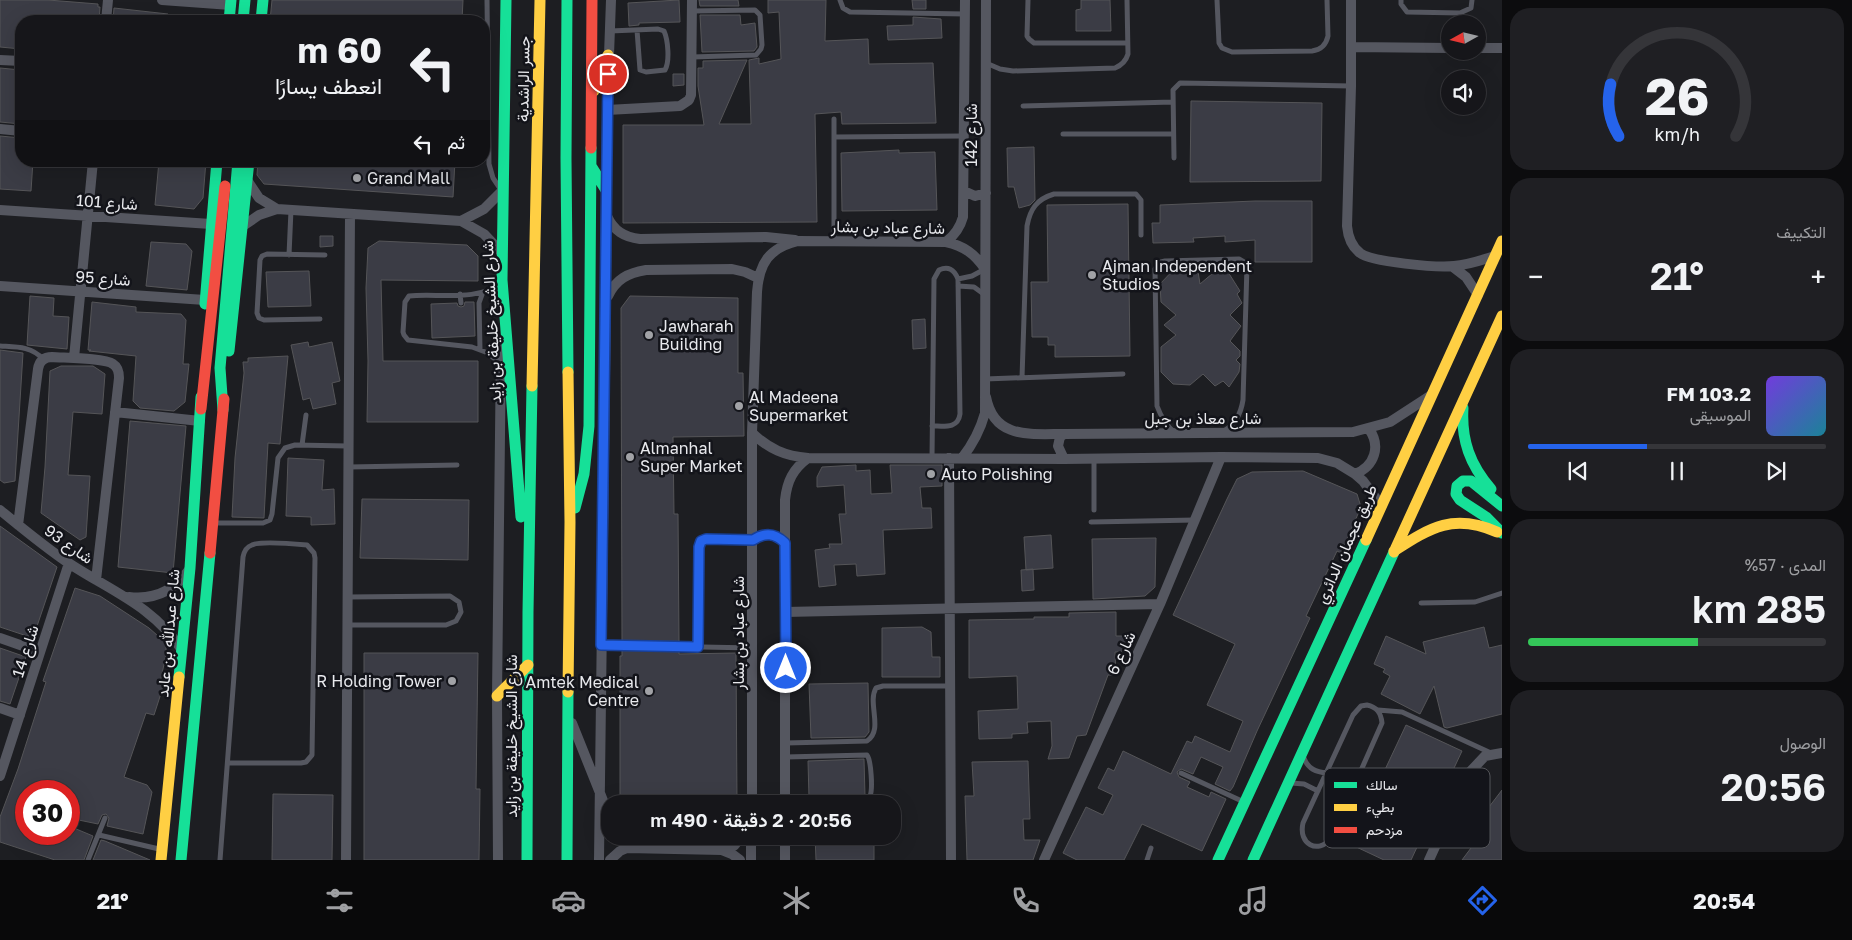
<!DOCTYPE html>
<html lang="ar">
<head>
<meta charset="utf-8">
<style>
  :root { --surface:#16161a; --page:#1f1f23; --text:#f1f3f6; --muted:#9e9fa2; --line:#353539; --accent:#2563eb }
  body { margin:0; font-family:"Golos Text",Vazirmatn,sans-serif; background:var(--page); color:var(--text); direction:rtl; height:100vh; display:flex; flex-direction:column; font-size:19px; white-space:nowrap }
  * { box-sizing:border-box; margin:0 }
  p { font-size:16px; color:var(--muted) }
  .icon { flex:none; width:28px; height:28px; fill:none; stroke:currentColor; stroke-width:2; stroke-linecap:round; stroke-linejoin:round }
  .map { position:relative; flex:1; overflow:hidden; direction:ltr }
  .panel { display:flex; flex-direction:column; gap:8px; padding:8px; background:#0c0c0e; width:350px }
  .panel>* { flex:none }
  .banner { position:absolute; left:15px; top:15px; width:475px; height:152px; border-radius:20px; box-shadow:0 5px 20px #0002,0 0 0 1px var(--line); direction:rtl; background:#16161a; color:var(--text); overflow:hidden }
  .needle { width:32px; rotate:262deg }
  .fabs { position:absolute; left:1441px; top:15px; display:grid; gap:10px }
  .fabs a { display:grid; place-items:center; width:45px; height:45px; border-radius:50%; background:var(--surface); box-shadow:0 5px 20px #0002,0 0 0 1px var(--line); font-size:25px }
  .speed { position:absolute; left:15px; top:780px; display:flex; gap:10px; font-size:25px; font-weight:700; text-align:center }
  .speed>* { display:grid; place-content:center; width:65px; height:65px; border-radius:50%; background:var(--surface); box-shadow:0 5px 20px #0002,0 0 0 1px var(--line); line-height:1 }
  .speed .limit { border:8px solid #d22; background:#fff; color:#111 }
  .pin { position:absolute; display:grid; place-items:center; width:42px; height:42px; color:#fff; margin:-21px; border:2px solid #fff; border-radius:50%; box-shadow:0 1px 5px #0007 }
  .me { position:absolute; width:55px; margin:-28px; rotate:0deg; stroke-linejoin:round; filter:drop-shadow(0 0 4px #0008) }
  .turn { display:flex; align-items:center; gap:18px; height:105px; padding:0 25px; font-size:22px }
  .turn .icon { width:65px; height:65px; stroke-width:2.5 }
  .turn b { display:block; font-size:35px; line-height:42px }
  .then { display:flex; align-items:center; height:48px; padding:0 25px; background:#0003; gap:10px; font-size:19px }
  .big { font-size:38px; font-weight:600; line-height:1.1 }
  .panel .tile { flex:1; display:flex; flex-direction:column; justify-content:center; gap:8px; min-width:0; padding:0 18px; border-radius:20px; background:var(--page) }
  .panel .dial { align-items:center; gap:0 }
  .dial svg { height:130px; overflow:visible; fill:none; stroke:var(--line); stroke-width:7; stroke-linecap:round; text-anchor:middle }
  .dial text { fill:var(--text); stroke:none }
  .song { display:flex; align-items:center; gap:15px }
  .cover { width:60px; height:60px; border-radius:8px; background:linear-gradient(135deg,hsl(260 70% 55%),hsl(190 70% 35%)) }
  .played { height:5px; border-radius:2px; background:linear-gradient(90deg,var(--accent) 40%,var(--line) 40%) }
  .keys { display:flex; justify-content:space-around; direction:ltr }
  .heat { display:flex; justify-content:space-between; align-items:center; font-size:28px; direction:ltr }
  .charge { height:8px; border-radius:4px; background:linear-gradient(90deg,#34c759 57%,var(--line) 0) }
  .trip { position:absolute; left:601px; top:795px; width:300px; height:50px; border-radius:20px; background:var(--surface); box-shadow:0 5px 20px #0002,0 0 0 1px var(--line); font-weight:600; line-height:50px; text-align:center; direction:rtl }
  .menu { display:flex; height:80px; justify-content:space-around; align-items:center; background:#09090a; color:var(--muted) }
  .menu .icon { width:35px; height:35px }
  .menu .current { color:var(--accent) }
  .menu b { font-size:22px; color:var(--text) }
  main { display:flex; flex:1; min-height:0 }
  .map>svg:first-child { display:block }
  .building { fill:#3b3c45; stroke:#555558 }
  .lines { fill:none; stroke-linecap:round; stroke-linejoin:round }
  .lane { stroke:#555760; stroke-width:5 }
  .street { stroke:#555760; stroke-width:10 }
  .fast { stroke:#16e098; stroke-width:11 }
  .slow { stroke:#ffcf43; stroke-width:11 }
  .jam { stroke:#f24e42; stroke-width:11 }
  .route-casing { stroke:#184099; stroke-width:12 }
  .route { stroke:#2563eb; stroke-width:9 }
  .poi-dot { fill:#a1a2a6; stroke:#13141a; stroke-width:2 }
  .labels { text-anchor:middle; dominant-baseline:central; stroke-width:5; stroke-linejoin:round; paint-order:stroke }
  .street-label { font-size:16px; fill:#e8e9ed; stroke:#13141a }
  .poi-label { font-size:16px; fill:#e8e9ed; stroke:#13141a; text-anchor:start }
  .key { fill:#13141a; stroke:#535459; stroke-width:1 }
  .key-label { font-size:14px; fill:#e8e9ed }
</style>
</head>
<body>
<main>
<section class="panel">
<div class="tile dial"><svg viewBox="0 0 100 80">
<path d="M14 69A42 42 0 1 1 86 69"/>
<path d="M14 69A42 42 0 0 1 9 37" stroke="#2563eb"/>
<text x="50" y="56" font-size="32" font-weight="700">26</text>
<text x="50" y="72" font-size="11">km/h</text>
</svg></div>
<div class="tile"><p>التكييف</p>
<div class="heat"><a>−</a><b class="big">21°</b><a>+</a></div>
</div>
<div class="tile">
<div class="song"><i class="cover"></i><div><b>103.2 FM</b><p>الموسيقى</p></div></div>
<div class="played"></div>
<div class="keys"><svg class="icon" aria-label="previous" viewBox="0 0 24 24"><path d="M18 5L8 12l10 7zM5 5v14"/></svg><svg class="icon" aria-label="pause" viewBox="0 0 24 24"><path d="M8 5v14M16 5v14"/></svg><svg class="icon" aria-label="next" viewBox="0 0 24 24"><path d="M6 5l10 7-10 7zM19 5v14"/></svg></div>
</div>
<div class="tile"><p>المدى · 57%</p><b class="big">285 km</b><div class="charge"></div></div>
<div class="tile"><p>الوصول</p><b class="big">20:56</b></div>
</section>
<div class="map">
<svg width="1502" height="860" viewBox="0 0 1502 860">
  <rect width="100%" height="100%" fill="#1d1e22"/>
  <path class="building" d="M0,0H48L98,4V7H100L99,21H21V49L0,47Z
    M272,0H463L462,21H270Z
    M679,0L680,22L639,23V25L629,26L628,3Z
    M699,0H738L739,6H700Z
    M768,0H826L825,41L868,39L869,64L933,63L936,123L842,124L841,112L815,114L817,222L623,223V125H704L698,86V68H703V61L747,60L719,124H751L749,60L759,58V64L781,59L779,12L768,13Z
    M912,0H926V9H913Z
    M1081,0H1110L1111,31H1076V10L1081,9Z
    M114,8L168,14L167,21H113Z
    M700,15H740L741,25L755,23L757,47L754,51L702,52Z
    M913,17L941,19L942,38L888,40L887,26L913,25Z
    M0,68L21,70V124L0,122Z
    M673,74H684V85L673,86Z
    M1191,101L1322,103L1321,181L1190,182Z
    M0,136L21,138V161H33L31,191L0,189Z
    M1034,147L1035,200L1030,205L1019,208L1014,187H1008L1007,148Z
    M899,150V153L935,152L937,210L842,211L841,153Z
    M159,161H206L203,198L194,209L155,205Z
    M258,161H455L453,197L264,184L257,175Z
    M1255,201H1312V262H1255V240L1225,242V236L1193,238L1194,242L1153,243L1152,223H1160V205Z
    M1128,204L1130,356L1055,357V345H1048V337H1032L1031,282H1048L1047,205Z
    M320,236H333V246L320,247Z
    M379,241L467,245L478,256V281L381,280L383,361H478V422H367L368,361L366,288L368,248Z
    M151,242L186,244L192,251L187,290L146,286Z
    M1178,265H1197L1200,284L1219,268L1225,274L1228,272L1240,291L1237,294L1242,303L1230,315L1241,326L1230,341L1240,351V356L1236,360L1240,364L1239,372L1229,387L1223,381L1215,386L1203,374L1190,385L1173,384L1161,372V347L1176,335L1164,325L1176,315L1161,302L1160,284Z
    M309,271L311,306L268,307L266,272Z
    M30,296L54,298L53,316L69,317L67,349L27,345Z
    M630,296L738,298V373H743L744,436L673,437L674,514H678L679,642L622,641L621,308Z
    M92,302L136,307V312L181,314L186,320L183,364H189L185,402L174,411L140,408L133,401L136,356L89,351L91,350H88Z
    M465,302H474L475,336L432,338L431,304L457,303L458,306L461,307L464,306Z
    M925,319L926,348L913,349L912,320Z
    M308,342L309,347L332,342L340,381L332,383L336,404L313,409L310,398L303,400L291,345Z
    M0,350L23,353L15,481L4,483L0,480Z
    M288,356L280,444L268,443L264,518L232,517L235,458L244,373L243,362H248V358Z
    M61,366H93L105,374L102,414L73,412L68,475L90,476L86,537L80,540L41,513L45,467L50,371Z
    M130,421L186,426L173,573L118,567Z
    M288,458L324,460L322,490L334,489L335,524L311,525V517L286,516Z
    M856,465V471L870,470L871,494L892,493L890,465H942V486L920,487L922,508H931L932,528L883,530L885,574L857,576L856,564L834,565L836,585L819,587L815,550L830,548L829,544H842L839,514H846L844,485L817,487V477L822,467Z
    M1303,471L1357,494L1361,507L1341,553L1337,551L1306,616L1310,618L1257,731L1233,787L1230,791L1215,784L1223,767L1201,757L1193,774L1181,769L1177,772L1179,777L1190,782L1187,787L1209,797L1211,792L1226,799L1202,851L1142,824L1124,860H1077L1063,853L1086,807L1103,815L1113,795L1098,788L1108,768L1114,771L1123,751L1171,774L1187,741L1192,743L1195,736L1230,752L1243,721L1207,705L1235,644L1173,615L1227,499L1237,479L1252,472Z
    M362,499L469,500L468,560L360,558Z
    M0,526L57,567L33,638L0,627Z
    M1051,535L1053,568L1026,570L1024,537Z
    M1156,538L1155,587L1145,596L1093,599L1092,539Z
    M1033,569L1034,590L1022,591L1021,570Z
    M75,588L100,596L149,628L166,643V655L160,683L164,684L154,715L146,713L124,777L147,785L152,792L143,834L107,826L109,818L106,814L102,815L98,824L69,818V791H26V834H69V826L93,836L84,860H55L0,842V817L18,769L46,682L43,681Z
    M1116,612V636H1126L1127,652H1115L1116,675H1108L1086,735L1077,736L1069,758L1048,759L1052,746L1051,721L1027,722L1028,733L1012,734V738L979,739L978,711L1018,709L1017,676L969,678V620L1034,619V617H1069V613Z
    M922,627L931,632L932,657H940V677H882V628Z
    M1484,627L1489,648L1502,645V714L1447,728L1444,727L1434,686L1420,714L1381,694L1390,676L1383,672L1385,669L1374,664L1386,636L1426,654L1423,642Z
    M0,648L26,657L10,704L0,701Z
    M622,650L679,651V654L736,653L737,803H620V656H622Z
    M364,653H478L476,789H480L479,860H364Z
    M868,683L869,732L865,737L811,738L809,684Z
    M1406,725L1462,751L1411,860H1384L1350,844Z
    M864,759L865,796L809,798L808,761Z
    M1028,761L1030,819H1023L1024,840H1040L1033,860H967L965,796H974L972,762Z
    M1502,790V860H1462L1474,844L1471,842L1484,825L1479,820Z
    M273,794L333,795L332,860H272Z
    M815,836H874V860H816Z
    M101,840L105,841L150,860H93Z"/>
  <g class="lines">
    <path class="lane" d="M487,0L489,164L493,178L499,187
      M840,0L843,8L850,12L965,14
      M1028,0L1027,36L1029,39L1034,43H1127
      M1217,0L1219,43L1222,48L1232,52L1312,51C1321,50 1326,45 1328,36L1327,0
      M1401,0V4L1407,12L1460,13L1471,8L1472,0
      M692,11L755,10L760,15L762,45L761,49L756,55L692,57
      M610,31L658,29L664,31C668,40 670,61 665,70L646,72L640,70L637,30
      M986,63L1000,69L1013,71L1115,68C1122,65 1126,61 1128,54L1127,0
      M1023,106L1173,102
      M1063,134H1173
      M834,137L963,136
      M1174,158L1173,90L1180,83L1351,86
      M834,241V119
      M289,255L291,210
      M958,279L972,276L985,269
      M500,283C479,302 436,293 409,296L405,302L403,332L404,335L408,340L472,347L488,353L500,364
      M958,286L974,287L985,295
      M460,294L461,303
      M320,319L264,320L259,318L257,313L260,260L262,256L267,254L325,255
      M0,346C16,347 31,346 43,359
      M480,349L479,303L483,292
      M1022,378L1027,226C1030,209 1037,199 1054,194H1136L1141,200V235
      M985,379L1123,374
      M1175,433C1166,425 1161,417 1157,406L1155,269L1161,262L1165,261L1239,259L1244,262L1247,266L1243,400C1241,413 1236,424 1224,431
      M302,445L306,415
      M932,458C933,398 933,339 934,279L939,270C948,266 954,269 958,279L960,414C958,429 944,426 932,426
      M1094,459V510
      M349,467L457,465
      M1091,522L1195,520
      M215,523H263L270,520L272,514L278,458L285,448L295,445L348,446
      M1421,603L1475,602L1502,593
      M348,625H446L456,621L461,612L459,602L450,596L348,597
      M602,645L753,648
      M698,647L699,544L706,539L753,540
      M1367,705C1377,707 1381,713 1382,723L1331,838C1318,855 1298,844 1303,823L1353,715L1361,706Z
      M1378,710L1402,712L1491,753
      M786,743L867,741C884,730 867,703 876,688L883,686H950
      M1304,758C1308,769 1316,772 1327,773
      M1181,773L1244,802
      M1291,783L1304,784L1318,791
      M785,803L864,801C867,800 869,799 870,796C873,789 871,760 867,755L785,757
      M99,835L159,849
      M88,860L105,818
      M220,860L243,557C244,552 246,547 252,545C260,541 296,544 307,545L314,553L315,558L312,755L306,762L301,763H228
      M1147,860L1151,848"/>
    <path class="street" d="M162,0L231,5
      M1351,0V86L1347,226C1348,237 1351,246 1360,253C1371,262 1438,268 1454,266C1468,265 1482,260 1495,256
      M106,21L108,0
      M1351,47L1450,48
      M1478,48H1502
      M0,60L21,61
      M607,110L680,106L689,100L691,95L692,0
      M0,129L21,131
      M247,180L259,198L277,209
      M964,191L975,196L986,193
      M0,210L211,224
      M607,216C614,231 624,237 640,239L766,237L795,240
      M461,221L484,209L503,190
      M243,226L259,215L277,209L461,221L484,234L502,253
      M946,242C955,235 960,228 963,217L965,0
      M1453,267L1466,277L1478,295
      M0,286L205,300
      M608,296C616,279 628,273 646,270L732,269L745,272L758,278
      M74,358L93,161
      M986,397C994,439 1029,434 1064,434L1353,432L1390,422L1430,396
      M115,412L200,421
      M752,433C769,449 785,456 808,458L1064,459L1221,457L1318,458L1337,463L1355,474L1363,481L1381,505
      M1064,434L1060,437L1058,446L1064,459
      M949,458L951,860
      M962,458C973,444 980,431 985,413L986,0
      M1355,474C1375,466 1381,446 1369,429
      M0,510C23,529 46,548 70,564C113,592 153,606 182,650
      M18,525L38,369C39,361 44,357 52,357C64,358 104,358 113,364C118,367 119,372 119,378L96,580
      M753,540C765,533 775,533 785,543
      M129,597C154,600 174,591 189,570
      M785,612L1160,604
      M0,638L40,652
      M0,708L20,715
      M572,723L606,808L610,814
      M0,776L69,563
      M752,804V433L757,292C759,263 769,248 798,241L946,242C964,246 975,254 985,269
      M785,804V500C787,481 793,469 808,458
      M785,836V860
      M722,850C730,849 738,846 738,836
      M346,860L350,214
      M498,860L497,696L501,348
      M599,860L606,299L607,110L611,0
      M610,860L620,851L627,848L722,850L732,854L740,860
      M751,860V836
      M1044,860L1160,604L1221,457
      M1429,860L1468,774L1485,756L1502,753"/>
    <path class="fast" d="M506,0L502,280L521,517
      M567,0L566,158L568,372
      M229,21L231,0
      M243,21L245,0
      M261,21L263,0
      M591,166L606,190
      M205,304L217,161
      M229,351L249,161
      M1463,408C1461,440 1470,465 1491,489
      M223,410L220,368L238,161
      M1502,506L1471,481H1463L1457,486L1456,494L1460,500L1486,517L1502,533
      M575,508L584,474L589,426L591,148
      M179,677L190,568L201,397
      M181,860L210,553
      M527,860L528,612L532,386
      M567,860L568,692
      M1218,860L1366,540
      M1253,860L1394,552"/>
    <path class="slow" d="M594,91L608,55
      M568,372L570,522L568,692
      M532,386L540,0
      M1366,540L1502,241
      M1394,551C1431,527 1454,513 1497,532
      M1394,552L1502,316
      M497,696L528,665
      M161,860L179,677"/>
    <path class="jam" d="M591,148L592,0
      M201,409L225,186
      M210,553L224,399"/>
  </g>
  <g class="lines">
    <defs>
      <path id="route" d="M608,74L601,645L698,647L699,547L701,541L706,539L753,540C765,532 775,533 785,543L786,668"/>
    </defs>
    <use href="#route" class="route-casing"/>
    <use href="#route" class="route"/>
  </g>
  <g class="poi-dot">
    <circle cx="357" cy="178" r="5"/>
    <circle cx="1092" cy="275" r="5"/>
    <circle cx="649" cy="335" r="5"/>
    <circle cx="739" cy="406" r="5"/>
    <circle cx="630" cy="457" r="5"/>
    <circle cx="931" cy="474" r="5"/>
    <circle cx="452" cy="681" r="5"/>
    <circle cx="649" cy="691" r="5"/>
  </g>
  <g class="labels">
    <g class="street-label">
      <text transform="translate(523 79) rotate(-89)">جسر الراشدية</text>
      <text transform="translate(971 135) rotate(-90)">شارع 142</text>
      <text transform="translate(107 202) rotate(4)">شارع 101</text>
      <text transform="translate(888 227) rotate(1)">شارع عباد بن بشار</text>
      <text transform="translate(103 278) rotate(4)">شارع 95</text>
      <text transform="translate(491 322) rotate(-93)">شارع الشيخ خليفة بن زايد</text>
      <text x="1203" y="418">شارع معاذ بن جبل</text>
      <text transform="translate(69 544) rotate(35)">شارع 93</text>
      <text transform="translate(1346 544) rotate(-66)">طريق عجمان الدائري</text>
      <text transform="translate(168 633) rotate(-85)">شارع عبدالله بن عابد</text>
      <text transform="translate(738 633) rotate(-90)">شارع عباد بن بشار</text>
      <text transform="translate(25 651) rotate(-72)">شارع 14</text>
      <text transform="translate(1121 653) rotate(-65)">شارع 6</text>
      <text transform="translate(511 736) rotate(-90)">شارع الشيخ خليفة بن زايد</text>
    </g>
    <g class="poi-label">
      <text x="367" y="178">Grand Mall</text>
      <text x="1102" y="266">Ajman Independent<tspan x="1102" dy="18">Studios</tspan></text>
      <text x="659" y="326">Jawharah<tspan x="659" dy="18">Building</tspan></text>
      <text x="749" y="397">Al Madeena<tspan x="749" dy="18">Supermarket</tspan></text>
      <text x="640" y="448">Almanhal<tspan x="640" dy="18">Super Market</tspan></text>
      <text x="941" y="474">Auto Polishing</text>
      <text x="442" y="681" text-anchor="end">R Holding Tower</text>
      <text x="639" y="682" text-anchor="end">Amtek Medical<tspan x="639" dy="18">Centre</tspan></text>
    </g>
  </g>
  <rect x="1324" y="768" width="166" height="80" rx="8" class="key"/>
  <rect x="1334" y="782" width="23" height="6" fill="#16e098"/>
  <rect x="1334" y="804" width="23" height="7" fill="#ffcf43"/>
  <rect x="1334" y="827" width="23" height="6" fill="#f24e42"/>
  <g class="key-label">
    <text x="1366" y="790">سالك</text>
    <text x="1366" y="812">بطيء</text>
    <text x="1366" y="835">مزدحم</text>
  </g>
</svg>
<div class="fabs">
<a><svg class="needle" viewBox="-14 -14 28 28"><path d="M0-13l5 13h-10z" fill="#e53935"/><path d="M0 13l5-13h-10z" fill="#9e9fa2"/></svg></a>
<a><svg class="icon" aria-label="sound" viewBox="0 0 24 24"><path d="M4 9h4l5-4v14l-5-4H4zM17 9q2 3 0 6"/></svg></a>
</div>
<div class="speed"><div class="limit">30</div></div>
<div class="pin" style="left:608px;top:74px;background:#d93025"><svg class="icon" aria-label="arrive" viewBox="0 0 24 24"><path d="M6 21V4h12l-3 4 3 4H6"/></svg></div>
<svg class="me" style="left:786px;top:668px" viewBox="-20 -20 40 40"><circle r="17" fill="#2563eb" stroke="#fff" stroke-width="3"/><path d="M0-11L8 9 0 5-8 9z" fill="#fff"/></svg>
<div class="trip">20:56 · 2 دقيقة · 490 m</div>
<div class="banner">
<div class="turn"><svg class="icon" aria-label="left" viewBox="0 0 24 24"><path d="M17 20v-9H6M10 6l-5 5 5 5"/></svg><div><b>60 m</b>انعطف يسارًا</div></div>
<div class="then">ثم<svg class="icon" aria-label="left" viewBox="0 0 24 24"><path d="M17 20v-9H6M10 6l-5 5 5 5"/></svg></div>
</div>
</div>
</main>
<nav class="menu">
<b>20:54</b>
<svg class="icon current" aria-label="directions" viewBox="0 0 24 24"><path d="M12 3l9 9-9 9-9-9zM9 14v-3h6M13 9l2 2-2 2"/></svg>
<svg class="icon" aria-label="music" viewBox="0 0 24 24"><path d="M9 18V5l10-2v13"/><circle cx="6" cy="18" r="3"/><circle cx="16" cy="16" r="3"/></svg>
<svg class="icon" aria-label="phone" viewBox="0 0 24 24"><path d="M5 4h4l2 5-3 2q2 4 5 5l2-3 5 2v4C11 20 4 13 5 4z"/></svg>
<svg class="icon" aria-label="climate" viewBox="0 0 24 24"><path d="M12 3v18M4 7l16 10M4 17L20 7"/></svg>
<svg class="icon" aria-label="car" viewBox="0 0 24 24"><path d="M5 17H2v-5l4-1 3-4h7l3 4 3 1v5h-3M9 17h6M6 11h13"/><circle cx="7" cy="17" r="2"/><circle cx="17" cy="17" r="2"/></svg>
<svg class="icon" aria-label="filters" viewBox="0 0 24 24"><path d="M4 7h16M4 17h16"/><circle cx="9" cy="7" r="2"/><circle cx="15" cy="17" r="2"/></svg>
<b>21°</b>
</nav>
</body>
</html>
